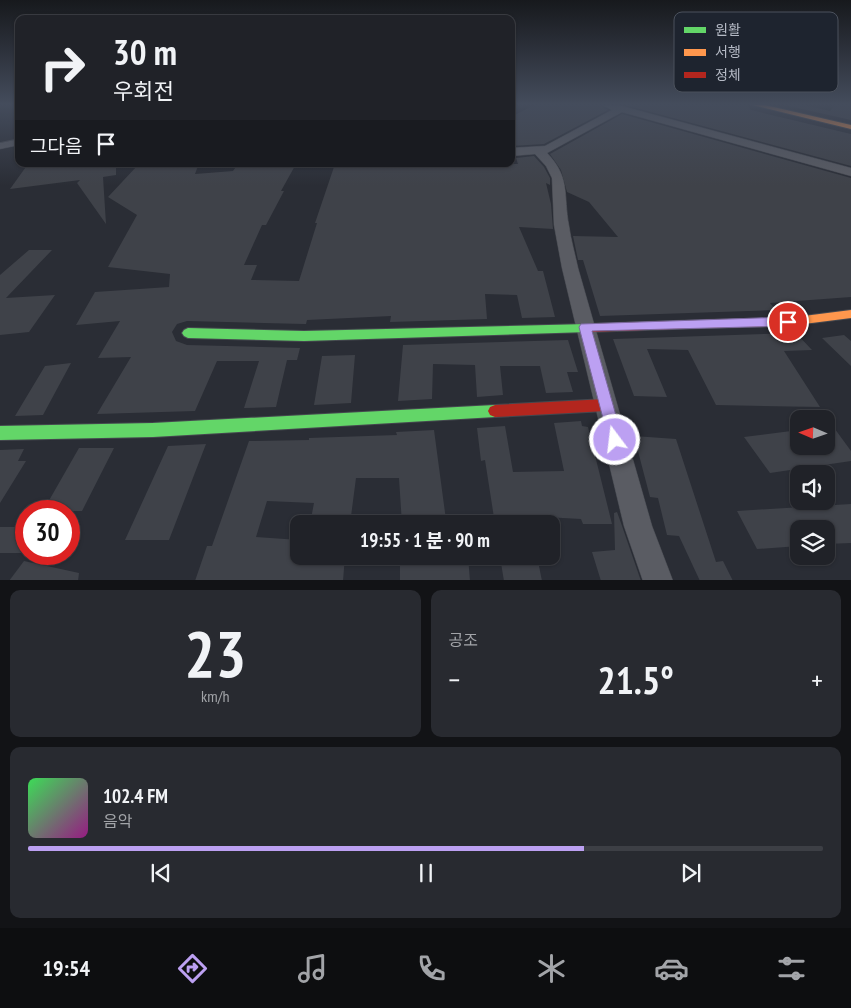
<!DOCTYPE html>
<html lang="ko">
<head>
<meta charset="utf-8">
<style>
  :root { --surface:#202228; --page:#282a30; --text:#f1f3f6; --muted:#a2a4a8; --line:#3d3f45; --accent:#bca0f2 }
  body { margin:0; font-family:"PT Sans Narrow","Noto Sans KR",sans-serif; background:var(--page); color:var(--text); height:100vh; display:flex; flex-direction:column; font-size:19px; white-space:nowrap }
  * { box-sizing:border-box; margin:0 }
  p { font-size:16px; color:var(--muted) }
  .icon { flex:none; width:28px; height:28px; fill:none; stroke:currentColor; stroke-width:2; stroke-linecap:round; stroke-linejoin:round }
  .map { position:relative; height:580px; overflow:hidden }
  .details { display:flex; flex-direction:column; gap:10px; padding:10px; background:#121316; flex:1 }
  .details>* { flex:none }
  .banner { position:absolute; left:15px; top:15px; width:500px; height:152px; border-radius:10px; box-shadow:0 1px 4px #0004,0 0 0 1px var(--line); background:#202228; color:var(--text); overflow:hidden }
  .needle { width:32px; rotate:272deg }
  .controls { position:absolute; left:790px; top:410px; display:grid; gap:10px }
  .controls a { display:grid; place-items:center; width:45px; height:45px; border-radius:10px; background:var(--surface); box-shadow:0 1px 4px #0004,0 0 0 1px var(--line); font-size:25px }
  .speed { position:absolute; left:15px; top:500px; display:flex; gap:10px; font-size:25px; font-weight:700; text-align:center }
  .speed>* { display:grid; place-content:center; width:65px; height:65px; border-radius:50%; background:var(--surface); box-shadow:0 1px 4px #0004,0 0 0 1px var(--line); line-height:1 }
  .speed .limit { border:8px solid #d22; background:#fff; color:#111 }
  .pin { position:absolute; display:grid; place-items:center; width:42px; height:42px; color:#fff; margin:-21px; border:2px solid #fff; border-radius:50%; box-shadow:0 1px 5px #0007 }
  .me { position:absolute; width:55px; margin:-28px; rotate:345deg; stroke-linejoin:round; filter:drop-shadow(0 0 4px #0008) }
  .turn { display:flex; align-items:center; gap:18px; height:105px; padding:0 15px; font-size:22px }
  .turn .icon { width:65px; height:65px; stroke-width:2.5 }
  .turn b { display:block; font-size:35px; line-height:42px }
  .then { display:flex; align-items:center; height:48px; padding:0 15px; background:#0003; gap:10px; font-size:19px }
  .big { font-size:38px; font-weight:700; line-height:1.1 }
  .details .widget { flex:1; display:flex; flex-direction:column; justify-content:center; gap:8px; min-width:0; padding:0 18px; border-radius:10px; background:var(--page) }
  .details .dial { align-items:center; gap:0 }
  .dial b { font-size:65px; line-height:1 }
  .song { display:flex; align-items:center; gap:15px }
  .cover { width:60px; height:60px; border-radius:8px; background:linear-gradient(135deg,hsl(130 70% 55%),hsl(310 70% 35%)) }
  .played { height:5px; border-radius:2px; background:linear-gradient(90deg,var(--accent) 70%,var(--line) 70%) }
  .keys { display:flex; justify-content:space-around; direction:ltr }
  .heat { display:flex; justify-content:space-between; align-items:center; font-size:28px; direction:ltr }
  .details .tiles { flex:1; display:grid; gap:10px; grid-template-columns:1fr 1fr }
  .widget:last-child { grid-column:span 2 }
  .trip { position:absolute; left:290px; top:515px; width:270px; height:50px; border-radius:10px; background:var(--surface); box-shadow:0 1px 4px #0004,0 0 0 1px var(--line); font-weight:700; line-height:50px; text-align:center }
  .tab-bar { display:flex; height:80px; justify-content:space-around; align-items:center; background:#0d0e10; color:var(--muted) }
  .tab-bar .icon { width:35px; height:35px }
  .tab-bar .current { color:var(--accent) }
  .tab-bar b { font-size:22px; color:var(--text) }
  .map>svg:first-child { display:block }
  .building { fill:#3f4249 }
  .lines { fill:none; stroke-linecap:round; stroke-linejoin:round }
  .street-casing { stroke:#45484f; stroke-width:1 }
  .fast-casing { stroke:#45484f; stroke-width:2 }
  .slow-casing { stroke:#45484f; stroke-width:2 }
  .jam-casing { stroke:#45484f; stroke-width:2 }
  .street { fill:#5a5c63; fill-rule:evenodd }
  .fast { fill:#63d668; fill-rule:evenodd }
  .slow { fill:#ff974d; fill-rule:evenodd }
  .jam { fill:#b3261e; fill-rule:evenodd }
  .route { fill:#bca0f2; stroke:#7a689d }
  .key { fill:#1e242f; stroke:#4b515c; stroke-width:1 }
  .key-label { font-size:14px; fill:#b5bac5 }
</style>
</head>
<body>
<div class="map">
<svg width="851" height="581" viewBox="0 0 851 581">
  <rect width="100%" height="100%" fill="#2a2d35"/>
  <path class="building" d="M534,105H600L608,110L544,144L511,146V117Z
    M625,105H747L751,110L851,134V166Z
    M784,105H804L830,111L835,105H851V120Z
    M622,114L851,178V297L770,303L776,310L600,316L583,260H578L573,236L618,237L589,202L567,192L561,170L550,154Z
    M534,156L544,167L550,178V185L546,183L551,204L553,229L519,227L538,271H543L555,317L522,318L517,295L485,294L487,319L390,322L391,316L307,320L306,324H304L187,321L177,324L172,332L176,341L187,345L300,348L297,360H287L276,407L244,408L259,361H217L195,411L97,414L131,357L98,358L120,321L76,325L95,292L169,287L170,274L108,267L137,215L108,197L137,166H198L195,174L233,171L238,164H296L281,191H284L266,225H262L244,265H257L251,280L299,281L317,223H315L335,164H518L516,158Z
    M28,164H116V175L103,177L106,224L77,183L80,180L10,189Z
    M29,250H52L6,298L55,295L29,332L0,335V275Z
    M796,333L812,350L784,351L820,407L716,405L688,350L647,349L667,397L634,396L613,339Z
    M844,335L851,341V366L822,338Z
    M568,340L578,372H567L573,392L546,393L540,366H500L503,395L477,397L475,365L433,364L432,399L398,401L403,345Z
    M355,355L351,403L314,405L322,356Z
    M71,363L43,415L15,416L45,366Z
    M581,421L582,426L588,427L612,524H583L581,519L545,517L546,524H495L485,460L481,461L477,428L505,426L513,472L564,471L554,423Z
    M832,425L851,451V461L770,473L744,437L799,430V446H826V426Z
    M434,430L446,520L402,524L399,478H356L350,524H310L314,503L267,501L256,537L299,540V556H345L343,581H195L207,546H212L249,441L309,440V438L397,435L396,432Z
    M634,436L676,439L716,562L723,561L733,581H700L679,536L667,535L658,498L650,497Z
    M206,444L169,540H125L168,446Z
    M79,448H114L82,511H43Z
    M24,449L18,461H26L0,503V450Z
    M851,504V543L826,544V529H799V546L757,549L737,511Z
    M617,512L621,523L641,581H601L592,552L615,550L614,513Z
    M0,527H26V553H0Z
    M400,556H468L470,581H400Z
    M537,556L542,581H504L500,557Z
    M24,561L79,573L78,581H9Z"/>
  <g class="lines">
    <defs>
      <path id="street" d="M602,105H618L851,168V176L622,112L547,153C571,178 563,194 569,226C571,240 575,254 578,268L652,526L673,581H643L624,526L562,268L554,225L552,178L546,166L535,154L511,156V148L545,146L612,110Z
        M19,139V145L0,149V143Z"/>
      <path id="fast" d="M588,324L592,325L594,328L592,331L588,332L304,341L188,338L184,336L182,333L184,330L188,328L304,331Z
        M495,405L500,407L502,411L500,415L495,417L153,437L0,440V426L153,423Z"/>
      <path id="slow" d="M753,105H765L851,125V129Z
        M851,310V318L788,326L702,328L698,327L696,324L698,321L702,320L788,318Z"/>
      <path id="jam" d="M702,320L706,321L708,324L706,327L702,328L588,332L584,331L582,328L584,325L588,324Z
        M606,399L611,401L613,405L611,409L606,411L495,417L490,415L488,411L490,407L495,405Z"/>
    </defs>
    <use href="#street" class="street-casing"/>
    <use href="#fast" class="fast-casing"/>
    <use href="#slow" class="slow-casing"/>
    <use href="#jam" class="jam-casing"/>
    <use href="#street" class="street"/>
    <use href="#fast" class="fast"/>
    <use href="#slow" class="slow"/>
    <use href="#jam" class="jam"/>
  </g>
  <linearGradient id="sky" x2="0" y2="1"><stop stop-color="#17191d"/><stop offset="0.56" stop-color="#444c5c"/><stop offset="1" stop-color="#444c5c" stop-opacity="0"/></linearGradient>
  <rect width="851" height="186" fill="url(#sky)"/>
  <path class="route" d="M788,317L794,322L788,326L592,331L623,440L621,445L615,447L610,445L579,327L581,324Z"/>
  <rect x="674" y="12" width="164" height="80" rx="8" class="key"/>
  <rect x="684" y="27" width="22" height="6" fill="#63d668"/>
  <rect x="684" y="49" width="22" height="7" fill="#ff974d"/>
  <rect x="684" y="72" width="22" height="6" fill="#b3261e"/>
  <g class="key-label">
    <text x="715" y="35">원활</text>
    <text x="715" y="57">서행</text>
    <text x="715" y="80">정체</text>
  </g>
</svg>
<div class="controls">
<a><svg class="needle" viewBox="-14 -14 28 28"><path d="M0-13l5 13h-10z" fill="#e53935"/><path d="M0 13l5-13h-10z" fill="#a2a4a8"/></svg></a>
<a><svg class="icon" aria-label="sound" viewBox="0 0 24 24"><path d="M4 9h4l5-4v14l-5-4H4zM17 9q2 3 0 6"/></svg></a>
<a><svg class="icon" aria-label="layers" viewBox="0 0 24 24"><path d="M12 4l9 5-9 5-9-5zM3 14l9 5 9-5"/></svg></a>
</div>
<div class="speed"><div class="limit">30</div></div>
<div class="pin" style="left:788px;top:322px;background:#d93025"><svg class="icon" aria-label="arrive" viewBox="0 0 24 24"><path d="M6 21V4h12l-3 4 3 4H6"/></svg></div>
<svg class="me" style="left:615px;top:440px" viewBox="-20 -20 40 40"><circle r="17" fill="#bca0f2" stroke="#fff" stroke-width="3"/><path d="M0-11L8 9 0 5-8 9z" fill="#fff"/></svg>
<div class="trip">19:55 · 1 분 · 90 m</div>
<div class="banner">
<div class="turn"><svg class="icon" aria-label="right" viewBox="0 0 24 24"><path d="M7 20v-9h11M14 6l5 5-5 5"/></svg><div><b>30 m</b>우회전</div></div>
<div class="then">그다음<svg class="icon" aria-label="arrive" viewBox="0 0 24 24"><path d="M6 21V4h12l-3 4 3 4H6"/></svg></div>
</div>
</div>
<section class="details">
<div class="tiles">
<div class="widget dial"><b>23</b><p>km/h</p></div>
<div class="widget"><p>공조</p>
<div class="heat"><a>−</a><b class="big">21.5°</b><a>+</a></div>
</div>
<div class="widget">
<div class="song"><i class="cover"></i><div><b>102.4 FM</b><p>음악</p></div></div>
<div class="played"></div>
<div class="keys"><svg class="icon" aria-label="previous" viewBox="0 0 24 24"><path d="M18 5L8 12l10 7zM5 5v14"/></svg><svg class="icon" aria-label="pause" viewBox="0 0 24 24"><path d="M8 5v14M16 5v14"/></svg><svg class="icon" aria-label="next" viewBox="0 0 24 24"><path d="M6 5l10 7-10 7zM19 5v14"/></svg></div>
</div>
</div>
</section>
<nav class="tab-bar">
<b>19:54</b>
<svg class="icon current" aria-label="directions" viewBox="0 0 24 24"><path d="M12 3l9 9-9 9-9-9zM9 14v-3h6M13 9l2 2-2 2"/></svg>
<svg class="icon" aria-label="music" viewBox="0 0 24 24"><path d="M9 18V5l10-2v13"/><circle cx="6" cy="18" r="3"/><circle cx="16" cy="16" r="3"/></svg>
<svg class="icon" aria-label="phone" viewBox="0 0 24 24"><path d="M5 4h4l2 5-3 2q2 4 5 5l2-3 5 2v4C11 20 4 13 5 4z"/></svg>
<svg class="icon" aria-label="climate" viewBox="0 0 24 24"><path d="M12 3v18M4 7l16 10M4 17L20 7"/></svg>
<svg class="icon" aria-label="car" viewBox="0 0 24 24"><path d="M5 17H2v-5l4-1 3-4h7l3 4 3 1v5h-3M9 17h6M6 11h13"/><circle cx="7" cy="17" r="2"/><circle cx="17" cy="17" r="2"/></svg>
<svg class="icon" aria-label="filters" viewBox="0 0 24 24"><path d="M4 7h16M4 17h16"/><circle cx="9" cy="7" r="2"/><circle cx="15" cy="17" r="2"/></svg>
</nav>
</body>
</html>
